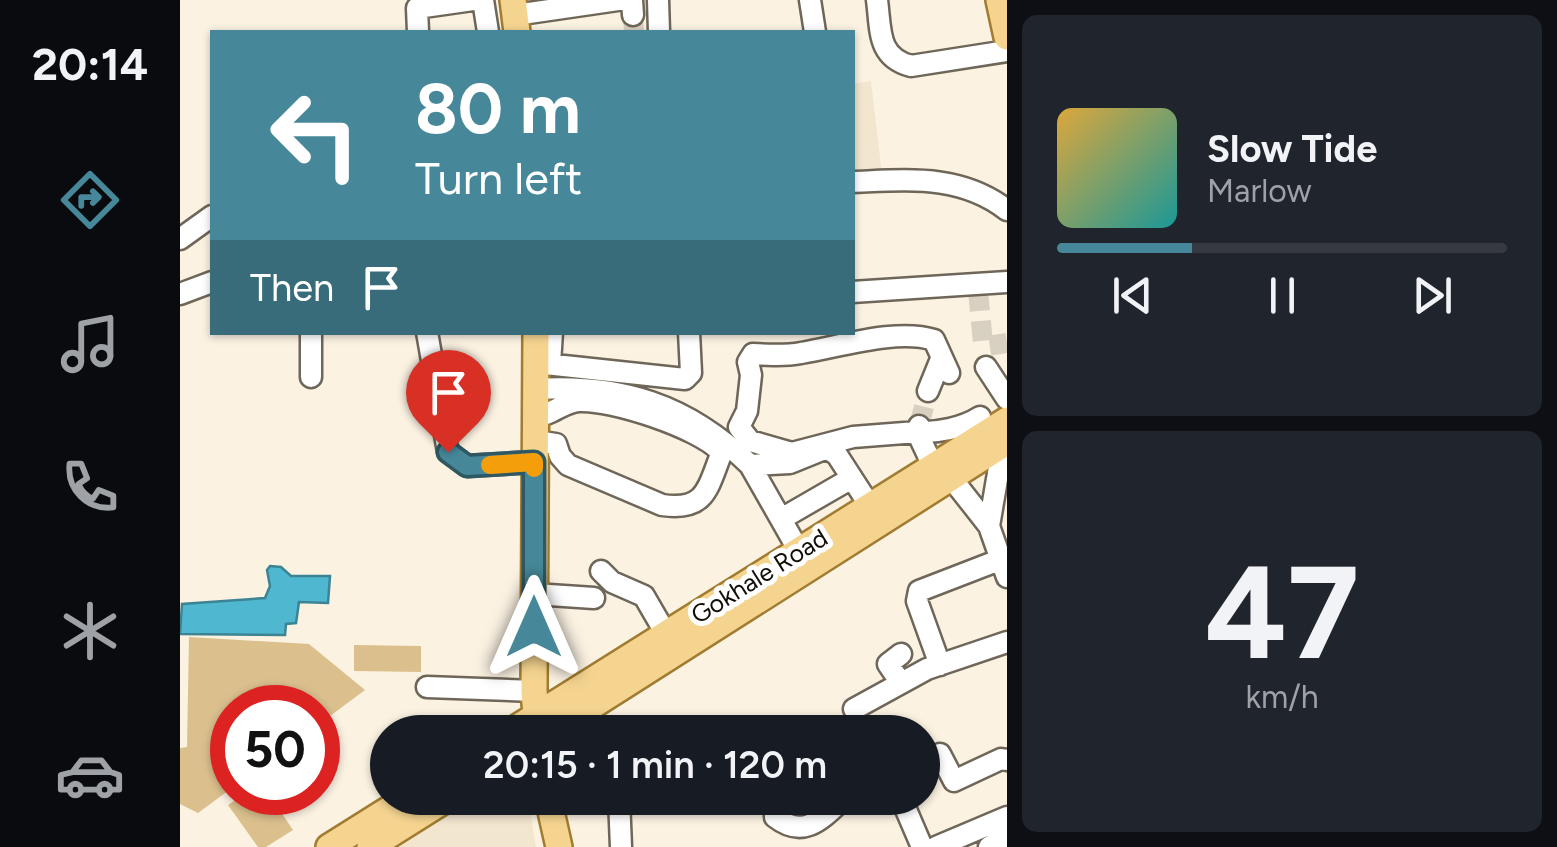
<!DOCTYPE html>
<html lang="en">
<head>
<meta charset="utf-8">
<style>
  :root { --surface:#171b24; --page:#20242c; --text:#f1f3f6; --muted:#9ea1a6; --line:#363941; --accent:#468899 }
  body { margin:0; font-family:Figtree,sans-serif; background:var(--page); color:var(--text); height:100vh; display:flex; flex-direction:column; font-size:38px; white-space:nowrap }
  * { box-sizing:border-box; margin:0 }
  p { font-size:32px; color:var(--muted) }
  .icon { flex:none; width:55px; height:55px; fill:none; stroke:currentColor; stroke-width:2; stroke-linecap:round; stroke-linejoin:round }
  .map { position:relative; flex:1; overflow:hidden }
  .side { display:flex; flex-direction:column; gap:15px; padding:15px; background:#0d0f14; width:550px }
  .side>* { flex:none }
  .top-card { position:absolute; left:30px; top:30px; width:645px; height:305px; border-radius:0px; box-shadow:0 2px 8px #0004; background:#468899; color:#fff; overflow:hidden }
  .speed { position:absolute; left:30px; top:685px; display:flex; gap:20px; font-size:50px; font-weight:700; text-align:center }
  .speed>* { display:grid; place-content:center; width:130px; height:130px; border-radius:50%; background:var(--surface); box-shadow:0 2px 8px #0004; line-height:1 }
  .speed .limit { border:15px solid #d22; background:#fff; color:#111 }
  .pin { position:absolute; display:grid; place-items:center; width:85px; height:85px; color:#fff; margin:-102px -42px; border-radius:50% 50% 50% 0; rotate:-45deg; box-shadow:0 0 10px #0007 }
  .pin .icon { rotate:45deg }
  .me { position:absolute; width:110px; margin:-55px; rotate:0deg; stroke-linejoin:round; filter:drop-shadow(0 0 8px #0008) }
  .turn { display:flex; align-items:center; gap:35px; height:210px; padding:0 40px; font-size:45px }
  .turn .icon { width:130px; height:130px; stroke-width:2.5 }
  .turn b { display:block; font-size:70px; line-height:85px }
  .then { display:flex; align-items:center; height:95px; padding:0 40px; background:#0003; gap:20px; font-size:38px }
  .side .widget { flex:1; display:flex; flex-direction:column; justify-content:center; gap:15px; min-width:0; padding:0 35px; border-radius:15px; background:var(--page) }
  .side .dial { align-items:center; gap:0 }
  .dial b { font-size:130px; line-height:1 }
  .song { display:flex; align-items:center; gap:30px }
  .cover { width:120px; height:120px; border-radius:15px; background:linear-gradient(135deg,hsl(40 70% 55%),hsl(180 70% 35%)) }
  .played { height:10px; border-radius:5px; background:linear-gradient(90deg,var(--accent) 30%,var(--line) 30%) }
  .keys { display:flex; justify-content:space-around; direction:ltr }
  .trip { position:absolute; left:190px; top:715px; width:570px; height:100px; border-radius:50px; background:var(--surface); box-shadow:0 2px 8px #0004; font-weight:600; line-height:100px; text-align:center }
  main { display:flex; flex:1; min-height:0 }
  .tabs { display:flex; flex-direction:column; width:180px; justify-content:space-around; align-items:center; background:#090b0e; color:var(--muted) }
  .tabs .icon { width:70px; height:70px }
  .tabs .active { color:var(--accent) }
  .tabs b { font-size:45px; color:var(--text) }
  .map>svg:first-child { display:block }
  .built { fill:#f3e6cf }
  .green { fill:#dbc08e }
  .water { fill:#4fb7d0; stroke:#3c8494; stroke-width:2.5 }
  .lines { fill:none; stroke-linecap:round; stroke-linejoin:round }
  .minor-tunnel { stroke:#d8d0c1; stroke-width:20; stroke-dasharray:20 10; stroke-linecap:butt }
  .minor-casing { stroke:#6e6658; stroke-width:25 }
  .major-casing { stroke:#a17c30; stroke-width:30 }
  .minor { stroke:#fff; stroke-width:20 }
  .major { stroke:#f5d490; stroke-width:25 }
  .route-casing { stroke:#2e5863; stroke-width:25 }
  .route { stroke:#468899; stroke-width:18 }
  .slow { stroke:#f59e0b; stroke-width:18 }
  .labels { text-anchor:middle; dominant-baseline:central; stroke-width:10; stroke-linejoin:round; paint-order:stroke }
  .street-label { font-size:25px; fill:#110e08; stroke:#fff }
</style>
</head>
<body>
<main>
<nav class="tabs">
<b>20:14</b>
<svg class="icon active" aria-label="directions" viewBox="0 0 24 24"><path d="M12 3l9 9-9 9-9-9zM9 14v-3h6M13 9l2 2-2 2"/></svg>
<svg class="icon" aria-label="music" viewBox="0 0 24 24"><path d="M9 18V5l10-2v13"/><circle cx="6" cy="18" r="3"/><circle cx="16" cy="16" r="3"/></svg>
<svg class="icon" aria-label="phone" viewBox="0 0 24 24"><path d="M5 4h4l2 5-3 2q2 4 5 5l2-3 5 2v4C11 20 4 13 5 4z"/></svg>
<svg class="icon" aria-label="climate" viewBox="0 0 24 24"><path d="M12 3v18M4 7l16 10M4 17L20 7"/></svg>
<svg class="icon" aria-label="car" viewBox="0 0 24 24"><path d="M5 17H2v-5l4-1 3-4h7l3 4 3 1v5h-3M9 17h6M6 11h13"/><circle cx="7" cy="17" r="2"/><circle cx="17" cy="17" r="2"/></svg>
</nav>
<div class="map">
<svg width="827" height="847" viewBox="0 0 827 847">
  <rect width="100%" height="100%" fill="#fbf2e2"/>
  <path class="built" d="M691,81L702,174L673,178L672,84Z
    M287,798H340L349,805L356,847H209Z"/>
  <path class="green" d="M9,637L129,644L185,690L138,725V708H52V788L18,813L0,804V748L7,747Z
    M174,645L241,646V672L174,671Z
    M67,792L88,793L113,830L86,847H78L48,805Z"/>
  <path class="water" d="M90,566L101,567L111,576H150L148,603L119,602L116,623L106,624L105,635L0,634L2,604L85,598L90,586L87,570Z"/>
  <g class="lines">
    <path class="minor-tunnel" d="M453,15L454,32
      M798,291L803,343L807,346L827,343
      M739,426L748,391"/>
    <defs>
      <path id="minor" d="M303,0L308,32
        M452,0L453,15
        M478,0L479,32
        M630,0L635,32
        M697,0C701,30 697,57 731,66L827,51
        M335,15L438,0
        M238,32L237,8L293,0
        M672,182C729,180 780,174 827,210
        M0,239L32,216
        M672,292L827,282
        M0,294L32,282
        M131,332V377
        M247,332L268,452L287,466L354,462
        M356,363L505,379L511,373L509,332
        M370,364L372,332
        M806,367L827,399
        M355,389C442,384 507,404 570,465L610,463L647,448L657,455L690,506
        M748,391L761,359
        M739,426L737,432C757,433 783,428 800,417
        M355,441L376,444L380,456L388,465L482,505C524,511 527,491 540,457V451C519,428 431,399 399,401C382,402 372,416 355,416
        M570,465L619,551
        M753,466L737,432L673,437L612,453L570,441L559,427L567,411L571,375L568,362L573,354C589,355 605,356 621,353C659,347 717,328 754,340L769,373
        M772,479L809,526L827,577
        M601,519L672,478
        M809,526L823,444
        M421,571L432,582L464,596L486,634
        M354,594L414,598
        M760,665L737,601L739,591L827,557
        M721,683L708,664L721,654
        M247,687L354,691
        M674,709L747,669L827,642
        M609,732L615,729L623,732
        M760,754L774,781L821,759L827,760
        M439,798L441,847
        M595,798V817C622,838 639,822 660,802L661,798
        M721,798L742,847
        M756,847L827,817
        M809,847L827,836"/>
      <path id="major" d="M333,0L337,32
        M819,0L827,37
        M356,332L354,691L357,727
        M330,732L827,420
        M371,732L827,442
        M368,798L379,847
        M149,847L227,798
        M190,847L268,798"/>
    </defs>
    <use href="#minor" class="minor-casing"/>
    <use href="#major" class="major-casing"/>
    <use href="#minor" class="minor"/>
    <use href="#major" class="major"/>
  </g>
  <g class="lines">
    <defs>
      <path id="route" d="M268,452L287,466L354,462V627"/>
    </defs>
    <use href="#route" class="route-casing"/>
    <use href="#route" class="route"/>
    <path class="slow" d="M310,465L354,462V468"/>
  </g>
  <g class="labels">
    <g class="street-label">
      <text transform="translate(579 576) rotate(-32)">Gokhale Road</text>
    </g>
  </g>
</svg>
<div class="speed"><div class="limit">50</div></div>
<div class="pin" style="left:268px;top:452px;background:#d93025"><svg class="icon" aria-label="arrive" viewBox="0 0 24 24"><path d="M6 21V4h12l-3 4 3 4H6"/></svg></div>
<svg class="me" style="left:354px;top:627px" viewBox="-20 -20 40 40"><path d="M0-17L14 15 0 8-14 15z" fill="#468899" stroke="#fff" stroke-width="4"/></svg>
<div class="trip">20:15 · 1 min · 120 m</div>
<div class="top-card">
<div class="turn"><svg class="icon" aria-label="left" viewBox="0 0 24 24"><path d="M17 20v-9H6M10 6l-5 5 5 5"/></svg><div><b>80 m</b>Turn left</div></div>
<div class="then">Then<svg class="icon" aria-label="arrive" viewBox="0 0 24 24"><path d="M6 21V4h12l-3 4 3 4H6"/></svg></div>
</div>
</div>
<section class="side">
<div class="widget">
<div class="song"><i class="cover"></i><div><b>Slow Tide</b><p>Marlow</p></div></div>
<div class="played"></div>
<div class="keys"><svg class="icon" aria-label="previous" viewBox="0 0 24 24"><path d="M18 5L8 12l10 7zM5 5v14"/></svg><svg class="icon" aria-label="pause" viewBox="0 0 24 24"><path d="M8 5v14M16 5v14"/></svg><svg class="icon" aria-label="next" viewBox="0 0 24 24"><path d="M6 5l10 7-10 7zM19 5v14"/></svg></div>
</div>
<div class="widget dial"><b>47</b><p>km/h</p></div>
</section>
</main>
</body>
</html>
